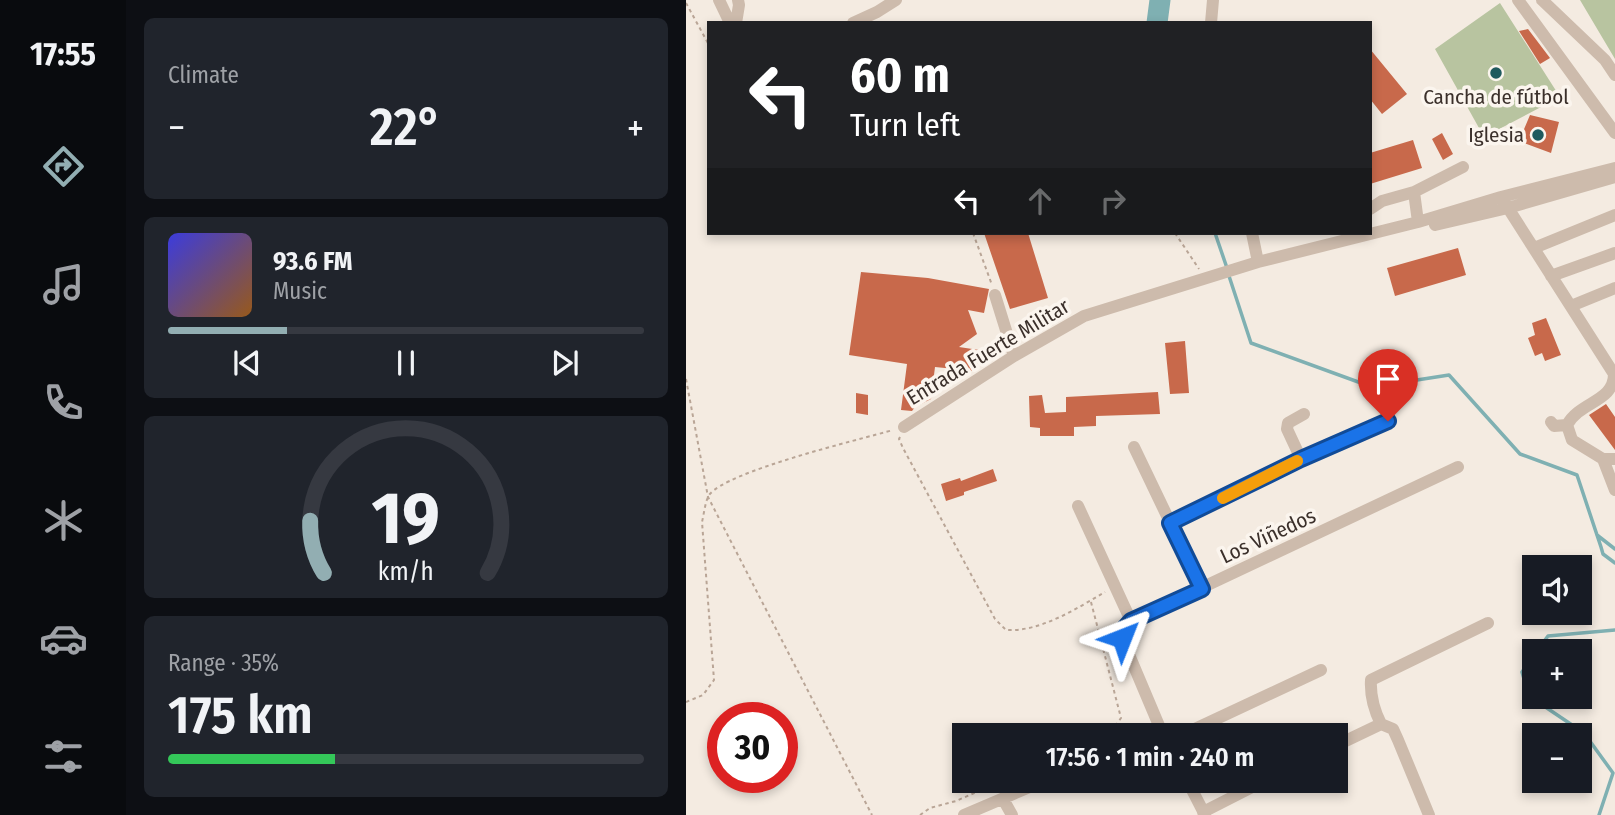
<!DOCTYPE html>
<html lang="en">
<head>
<meta charset="utf-8">
<style>
  :root { --surface:#171b24; --page:#20242c; --text:#f1f3f6; --muted:#9ea1a6; --line:#363941; --accent:#92aeb2 }
  body { margin:0; font-family:"Fira Sans Condensed",sans-serif; background:var(--page); color:var(--text); height:100vh; display:flex; flex-direction:column; font-size:26px; white-space:nowrap }
  * { box-sizing:border-box; margin:0 }
  p { font-size:23px; color:var(--muted) }
  .icon { flex:none; width:38px; height:38px; fill:none; stroke:currentColor; stroke-width:2; stroke-linecap:round; stroke-linejoin:round }
  .map { position:relative; flex:1; overflow:hidden }
  .side { display:flex; flex-direction:column; gap:18px; padding:18px; background:#0d0f14; width:560px }
  .side>* { flex:none }
  .top-card { position:absolute; left:21px; top:21px; width:665px; height:214px; border-radius:0px; box-shadow:0 4px 10px #0003; background:#202124; color:#fff; overflow:hidden }
  .controls { position:absolute; left:836px; top:555px; display:grid; gap:14px }
  .controls a { display:grid; place-items:center; width:70px; height:70px; border-radius:0px; background:var(--surface); box-shadow:0 4px 10px #0003; font-size:35px }
  .speed { position:absolute; left:21px; top:702px; display:flex; gap:14px; font-size:35px; font-weight:700; text-align:center }
  .speed>* { display:grid; place-content:center; width:91px; height:91px; border-radius:50%; background:var(--surface); box-shadow:0 4px 10px #0003; line-height:1 }
  .speed .limit { border:10px solid #d22; background:#fff; color:#111 }
  .pin { position:absolute; display:grid; place-items:center; width:60px; height:60px; color:#fff; margin:-72px -30px; border-radius:50% 50% 50% 0; rotate:-45deg; box-shadow:0 0 7px #0007 }
  .pin .icon { rotate:45deg }
  .me { position:absolute; width:77px; margin:-38px; rotate:45deg; stroke-linejoin:round; filter:drop-shadow(0 0 5px #0008) }
  .turn { display:flex; align-items:center; gap:24px; height:147px; padding:0 28px; font-size:32px }
  .turn .icon { width:91px; height:91px; stroke-width:2.5 }
  .turn b { display:block; font-size:49px; line-height:60px }
  .lanes { display:flex; align-items:center; height:66px; padding:0 28px; background:#0003; justify-content:center; gap:35px; direction:ltr }
  .lanes .off { opacity:.35 }
  .big { font-size:52px; font-weight:600; line-height:1.1 }
  .side .tile { flex:1; display:flex; flex-direction:column; justify-content:center; gap:10px; min-width:0; padding:0 24px; border-radius:10px; background:var(--page) }
  .side .dial { align-items:center; gap:0 }
  .dial svg { height:182px; overflow:visible; fill:none; stroke:var(--line); stroke-width:7; stroke-linecap:round; text-anchor:middle }
  .dial text { fill:var(--text); stroke:none }
  .song { display:flex; align-items:center; gap:21px }
  .cover { width:84px; height:84px; border-radius:10px; background:linear-gradient(135deg,hsl(240 70% 55%),hsl(30 70% 35%)) }
  .played { height:7px; border-radius:4px; background:linear-gradient(90deg,var(--accent) 25%,var(--line) 25%) }
  .keys { display:flex; justify-content:space-around; direction:ltr }
  .heat { display:flex; justify-content:space-between; align-items:center; font-size:38px; direction:ltr }
  .charge { height:10px; border-radius:5px; background:linear-gradient(90deg,#34c759 35%,var(--line) 0) }
  .trip { position:absolute; left:266px; top:723px; width:396px; height:70px; border-radius:0px; background:var(--surface); box-shadow:0 4px 10px #0003; font-weight:600; line-height:70px; text-align:center }
  main { display:flex; flex:1; min-height:0 }
  .tabs { display:flex; flex-direction:column; width:126px; justify-content:space-around; align-items:center; background:#090b0e; color:var(--muted) }
  .tabs .icon { width:49px; height:49px }
  .tabs .current { color:var(--accent) }
  .tabs b { font-size:32px; color:var(--text) }
  .map>svg:first-child { display:block }
  .green { fill:#b8c4a0 }
  .lines { fill:none; stroke-linecap:round; stroke-linejoin:round }
  .stream { stroke:#7fb0b2; stroke-width:3.5 }
  .river { stroke:#7fb0b2; stroke-width:21 }
  .building { fill:#c8694b }
  .path { stroke:#b9a596; stroke-width:2; stroke-dasharray:3.5 3.5; stroke-linecap:butt }
  .minor { stroke:#cdbbac; stroke-width:12 }
  .route-casing { stroke:#114b97; stroke-width:18 }
  .route { stroke:#1a73e8; stroke-width:12 }
  .slow { stroke:#f59e0b; stroke-width:12 }
  .poi-dot { fill:#1f5a5e; stroke:#fbf5ee; stroke-width:2.5 }
  .labels { text-anchor:middle; dominant-baseline:central; stroke-width:7; stroke-linejoin:round; paint-order:stroke }
  .poi-label { font-size:21px; fill:#3b302b; stroke:#fbf5ee }
  .street-label { font-size:21px; fill:#3b302b; stroke:#fbf5ee }
</style>
</head>
<body>
<main>
<nav class="tabs">
<b>17:55</b>
<svg class="icon current" aria-label="directions" viewBox="0 0 24 24"><path d="M12 3l9 9-9 9-9-9zM9 14v-3h6M13 9l2 2-2 2"/></svg>
<svg class="icon" aria-label="music" viewBox="0 0 24 24"><path d="M9 18V5l10-2v13"/><circle cx="6" cy="18" r="3"/><circle cx="16" cy="16" r="3"/></svg>
<svg class="icon" aria-label="phone" viewBox="0 0 24 24"><path d="M5 4h4l2 5-3 2q2 4 5 5l2-3 5 2v4C11 20 4 13 5 4z"/></svg>
<svg class="icon" aria-label="climate" viewBox="0 0 24 24"><path d="M12 3v18M4 7l16 10M4 17L20 7"/></svg>
<svg class="icon" aria-label="car" viewBox="0 0 24 24"><path d="M5 17H2v-5l4-1 3-4h7l3 4 3 1v5h-3M9 17h6M6 11h13"/><circle cx="7" cy="17" r="2"/><circle cx="17" cy="17" r="2"/></svg>
<svg class="icon" aria-label="filters" viewBox="0 0 24 24"><path d="M4 7h16M4 17h16"/><circle cx="9" cy="7" r="2"/><circle cx="15" cy="17" r="2"/></svg>
</nav>
<section class="side">
<div class="tile"><p>Climate</p>
<div class="heat"><a>−</a><b class="big">22°</b><a>+</a></div>
</div>
<div class="tile">
<div class="song"><i class="cover"></i><div><b>93.6 FM</b><p>Music</p></div></div>
<div class="played"></div>
<div class="keys"><svg class="icon" aria-label="previous" viewBox="0 0 24 24"><path d="M18 5L8 12l10 7zM5 5v14"/></svg><svg class="icon" aria-label="pause" viewBox="0 0 24 24"><path d="M8 5v14M16 5v14"/></svg><svg class="icon" aria-label="next" viewBox="0 0 24 24"><path d="M6 5l10 7-10 7zM19 5v14"/></svg></div>
</div>
<div class="tile dial"><svg viewBox="0 0 100 80">
<path d="M14 69A42 42 0 1 1 86 69"/>
<path d="M14 69A42 42 0 0 1 8 46" stroke="#92aeb2"/>
<text x="50" y="56" font-size="32" font-weight="700">19</text>
<text x="50" y="72" font-size="11">km/h</text>
</svg></div>
<div class="tile"><p>Range · 35%</p><b class="big">175 km</b><div class="charge"></div></div>
</section>
<div class="map">
<svg width="929" height="815" viewBox="0 0 929 815">
  <rect width="100%" height="100%" fill="#f4ebe1"/>
  <path class="green" d="M894,0H929V59Z
    M814,3L874,97L798,137L749,49Z"/>
  <g class="lines">
    <path class="stream" d="M529,233L541,268
      M543,276L565,343L686,387L763,375L834,454L891,475L915,547
      M911,535L929,549
      M915,547L917,554L929,563
      M851,651L862,636L929,630
      M849,654L836,672L843,696L898,733L927,773L913,815"/>
    <path class="river" d="M471,23L474,0"/>
  </g>
  <path class="building" d="M842,29L864,58L854,64L833,31Z
    M684,49L721,94L696,114L684,99Z
    M844,115L873,122L865,153L833,141Z
    M756,133L767,154L757,160L746,139Z
    M727,140L736,168L684,184V153Z
    M298,233H342L362,298L324,309Z
    M772,248L780,275L709,296L701,268Z
    M175,272L242,278L303,289L298,313L282,310L291,334L273,347L293,350L292,369L289,371L249,367L245,399L229,407L226,411L215,410L221,364L163,355Z
    M860,318L875,355L859,361L856,353L849,356L842,338L849,335L846,323Z
    M499,341L503,393L484,394L479,343Z
    M472,392L474,414L410,416V426L388,427V436H354V428L344,427L343,396L356,395L359,413L380,412V397Z
    M170,393L182,395V415L170,413Z
    M920,404L929,417V450L903,415Z
    M307,469L311,481L278,492V495L260,501L255,484L274,478L275,481Z"/>
  <g class="lines">
    <path class="path" d="M0,3L23,45
      M287,233L306,285
      M489,233L513,269
      M0,379L22,497L186,815
      M214,437L213,439L217,448L309,619L320,630C354,632 390,609 419,592
      M405,602L435,718L423,735
      M0,702L17,695L28,680L16,522C18,514 19,502 23,495C41,471 172,440 207,430
      M234,815L244,808L270,801L318,780"/>
    <path class="minor" d="M33,0L44,23
      M832,0L929,133
      M856,0L919,60L929,75
      M50,23L53,5L52,0
      M167,23L191,12L210,0
      M525,23L527,0
      M728,192L732,222
      M815,197L928,374C928,402 894,401 881,425L886,440L917,459H929
      M684,209L696,201L728,192L777,167
      M749,225L822,208L929,177
      M566,233L572,262
      M848,248L929,215
      M865,276L929,253
      M309,295L328,356
      M885,306L929,288
      M865,422L868,426L881,425
      M218,427L328,356L398,316L572,262L732,222L815,197L929,168
      M448,447L516,589
      M615,459L601,429L602,423L618,414
      M917,459L929,490
      M392,506L445,621
      M484,524L615,459L702,421
      M477,735L436,638L438,629L445,621L772,467
      M496,735L635,670
      M649,746L695,724
      M501,780L519,815
      M317,799L326,815
      M517,812L580,780
      M278,815L360,780
      M743,815L712,740L707,729L695,724C688,710 684,696 685,680L802,623"/>
  </g>
  <g class="lines">
    <defs>
      <path id="route" d="M436,638L438,629L445,621L516,589L484,523L615,459L702,421"/>
    </defs>
    <use href="#route" class="route-casing"/>
    <use href="#route" class="route"/>
    <path class="slow" d="M537,498L611,461"/>
  </g>
  <g class="poi-dot">
    <circle cx="810" cy="73" r="7"/>
    <circle cx="852" cy="135" r="7"/>
  </g>
  <g class="labels">
    <g class="poi-label">
      <text x="810" y="97">Cancha de fútbol</text>
      <text x="838" y="135" text-anchor="end">Iglesia</text>
    </g>
    <g class="street-label">
      <text transform="translate(302 352) rotate(-31)">Entrada Fuerte Militar</text>
      <text transform="translate(582 536) rotate(-25)">Los Viñedos</text>
    </g>
  </g>
</svg>
<div class="controls">
<a><svg class="icon" aria-label="sound" viewBox="0 0 24 24"><path d="M4 9h4l5-4v14l-5-4H4zM17 9q2 3 0 6"/></svg></a>
<a>+</a>
<a>−</a>
</div>
<div class="speed"><div class="limit">30</div></div>
<div class="pin" style="left:702px;top:421px;background:#d93025"><svg class="icon" aria-label="arrive" viewBox="0 0 24 24"><path d="M6 21V4h12l-3 4 3 4H6"/></svg></div>
<svg class="me" style="left:436px;top:638px" viewBox="-20 -20 40 40"><path d="M0-17L14 15 0 8-14 15z" fill="#1a73e8" stroke="#fff" stroke-width="4"/></svg>
<div class="trip">17:56 · 1 min · 240 m</div>
<div class="top-card">
<div class="turn"><svg class="icon" aria-label="left" viewBox="0 0 24 24"><path d="M17 20v-9H6M10 6l-5 5 5 5"/></svg><div><b>60 m</b>Turn left</div></div>
<div class="lanes"><svg class="icon" aria-label="left" viewBox="0 0 24 24"><path d="M17 20v-9H6M10 6l-5 5 5 5"/></svg><svg class="icon off" aria-label="ahead" viewBox="0 0 24 24"><path d="M12 20V5M6 11l6-6 6 6"/></svg><svg class="icon off" aria-label="right" viewBox="0 0 24 24"><path d="M7 20v-9h11M14 6l5 5-5 5"/></svg></div>
</div>
</div>
</main>
</body>
</html>
